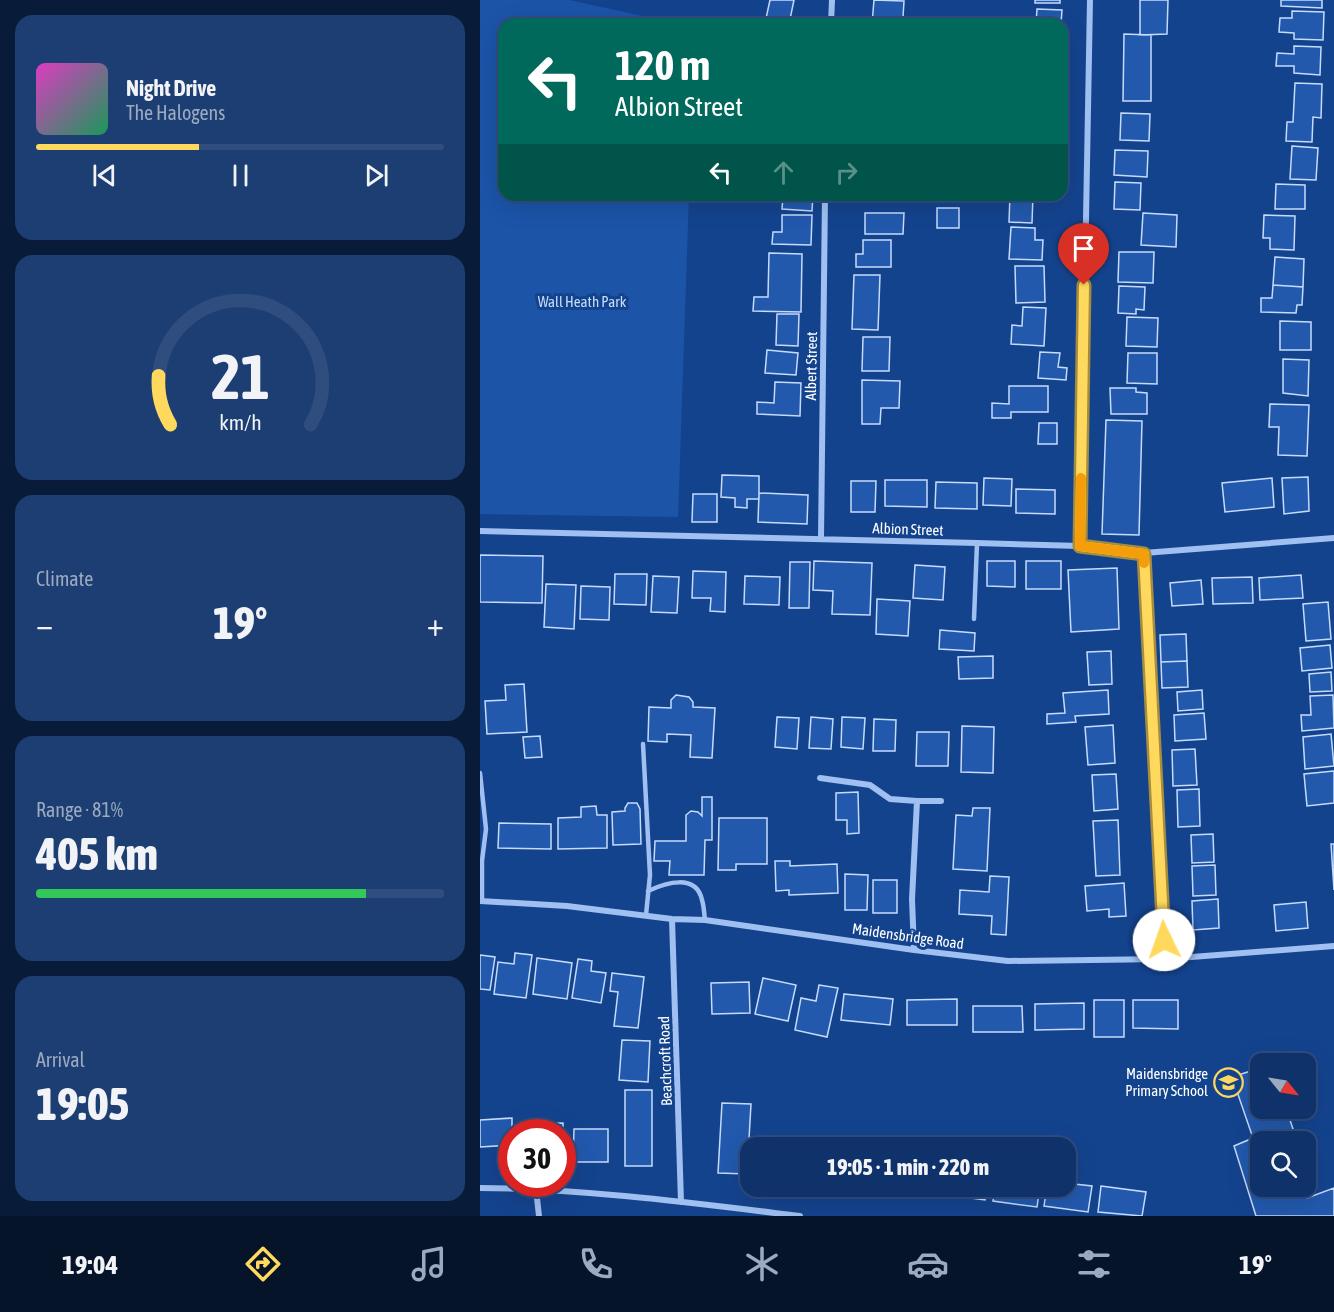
<!DOCTYPE html>
<html lang="en">
<head>
<meta charset="utf-8">
<style>
  :root { --surface:#0f326a; --page:#1d3e72; --text:#f1f3f6; --muted:#9baac1; --line:#2f4d7e; --accent:#ffd85e }
  body { margin:0; font-family:"Asap Condensed",sans-serif; background:var(--page); color:var(--text); height:100vh; display:flex; flex-direction:column; font-size:22px; white-space:nowrap }
  * { box-sizing:border-box; margin:0 }
  p { font-size:20px; color:var(--muted) }
  .icon { flex:none; width:33px; height:33px; fill:none; stroke:currentColor; stroke-width:2; stroke-linecap:round; stroke-linejoin:round }
  .map { position:relative; flex:1; overflow:hidden }
  .details { display:flex; flex-direction:column; gap:15px; padding:15px; background:#081c3a; width:480px }
  .details>* { flex:none }
  .top-card { position:absolute; left:18px; top:18px; width:570px; height:183px; border-radius:18px; box-shadow:0 6px 24px #0002,0 0 0 2px var(--line); background:#00695c; color:#fff; overflow:hidden }
  .needle { width:39px; rotate:120deg }
  .buttons { position:absolute; left:770px; top:1053px; display:grid; gap:12px }
  .buttons a { display:grid; place-items:center; width:66px; height:66px; border-radius:12px; background:var(--surface); box-shadow:0 6px 24px #0002,0 0 0 2px var(--line); font-size:30px }
  .speed { position:absolute; left:18px; top:1119px; display:flex; gap:12px; font-size:30px; font-weight:700; text-align:center }
  .speed>* { display:grid; place-content:center; width:78px; height:78px; border-radius:50%; background:var(--surface); box-shadow:0 6px 24px #0002,0 0 0 2px var(--line); line-height:1 }
  .speed .limit { border:9px solid #d22; background:#fff; color:#111 }
  .pin { position:absolute; display:grid; place-items:center; width:51px; height:51px; color:#fff; margin:-62px -26px; border-radius:50% 50% 50% 0; rotate:-45deg; box-shadow:0 0 6px #0007 }
  .pin .icon { rotate:45deg }
  .me { position:absolute; width:66px; margin:-33px; rotate:357deg; stroke-linejoin:round; filter:drop-shadow(0 0 4px #0008) }
  .turn { display:flex; align-items:center; gap:21px; height:126px; padding:0 18px; font-size:27px }
  .turn .icon { width:78px; height:78px; stroke-width:2.5 }
  .turn b { display:block; font-size:42px; line-height:51px }
  .lanes { display:flex; align-items:center; height:57px; padding:0 18px; background:#0003; justify-content:center; gap:30px; direction:ltr }
  .lanes .off { opacity:.35 }
  .big { font-size:45px; font-weight:800; line-height:1.1 }
  .details .card { flex:1; display:flex; flex-direction:column; justify-content:center; gap:9px; min-width:0; padding:0 21px; border-radius:18px; background:var(--page) }
  .details .dial { align-items:center; gap:0 }
  .dial svg { height:156px; overflow:visible; fill:none; stroke:var(--line); stroke-width:7; stroke-linecap:round; text-anchor:middle }
  .dial text { fill:var(--text); stroke:none }
  .song { display:flex; align-items:center; gap:18px }
  .cover { width:72px; height:72px; border-radius:9px; background:linear-gradient(135deg,hsl(310 70% 55%),hsl(150 70% 35%)) }
  .played { height:6px; border-radius:3px; background:linear-gradient(90deg,var(--accent) 40%,var(--line) 40%) }
  .keys { display:flex; justify-content:space-around; direction:ltr }
  .heat { display:flex; justify-content:space-between; align-items:center; font-size:33px; direction:ltr }
  .charge { height:9px; border-radius:4px; background:linear-gradient(90deg,#34c759 81%,var(--line) 0) }
  .trip { position:absolute; left:260px; top:1137px; width:336px; height:60px; border-radius:18px; background:var(--surface); box-shadow:0 6px 24px #0002,0 0 0 2px var(--line); font-weight:800; line-height:60px; text-align:center }
  .menu { display:flex; height:96px; justify-content:space-around; align-items:center; background:#06142a; color:var(--muted) }
  .menu .icon { width:42px; height:42px }
  .menu .on { color:var(--accent) }
  .menu b { font-size:27px; color:var(--text) }
  main { display:flex; flex:1; min-height:0 }
  .map>svg:first-child { display:block }
  .green { fill:#1c54a8 }
  .building { fill:#2259ad; stroke:#c5dbfc; stroke-width:1.5 }
  .lines { fill:none; stroke-linecap:round; stroke-linejoin:round }
  .service { stroke:#9fc0f0; stroke-width:4.5 }
  .minor { stroke:#9fc0f0; stroke-width:6 }
  .route-casing { stroke:#a68c3d; stroke-width:15 }
  .route { stroke:#ffd85e; stroke-width:10 }
  .slow { stroke:#f59e0b; stroke-width:10 }
  .labels { text-anchor:middle; dominant-baseline:central; stroke-width:6; stroke-linejoin:round; paint-order:stroke }
  .park-label { font-size:15px; fill:#c5dbfc; stroke:#14438e }
  .street-label { font-size:15px; fill:#fff; stroke:#14438e }
  .poi-label { font-size:15px; fill:#fff; stroke:#14438e; text-anchor:end }
</style>
</head>
<body>
<main>
<section class="details">
<div class="card">
<div class="song"><i class="cover"></i><div><b>Night Drive</b><p>The Halogens</p></div></div>
<div class="played"></div>
<div class="keys"><svg class="icon" aria-label="previous" viewBox="0 0 24 24"><path d="M18 5L8 12l10 7zM5 5v14"/></svg><svg class="icon" aria-label="pause" viewBox="0 0 24 24"><path d="M8 5v14M16 5v14"/></svg><svg class="icon" aria-label="next" viewBox="0 0 24 24"><path d="M6 5l10 7-10 7zM19 5v14"/></svg></div>
</div>
<div class="card dial"><svg viewBox="0 0 100 80">
<path d="M14 69A42 42 0 1 1 86 69"/>
<path d="M14 69A42 42 0 0 1 8 44" stroke="#ffd85e"/>
<text x="50" y="56" font-size="32" font-weight="700">21</text>
<text x="50" y="72" font-size="11">km/h</text>
</svg></div>
<div class="card"><p>Climate</p>
<div class="heat"><a>−</a><b class="big">19°</b><a>+</a></div>
</div>
<div class="card"><p>Range · 81%</p><b class="big">405 km</b><div class="charge"></div></div>
<div class="card"><p>Arrival</p><b class="big">19:05</b></div>
</section>
<div class="map">
<svg width="854" height="1216" viewBox="0 0 854 1216">
  <rect width="100%" height="100%" fill="#14438e"/>
  <path class="green" d="M0,0H89L200,24H24V195H209L198,517L0,514Z"/>
  <path class="building" d="M290,0H314L309,24L285,23Z
    M394,0L424,1L423,17L435,18V24H392Z
    M555,0H580V3H555Z
    M660,0H688L687,34L660,35Z
    M801,0H842V8L801,6Z
    M557,9L582,10L581,24H556Z
    M812,11L844,12L843,40L814,39V33L799,32L800,18H812Z
    M644,34L671,35V101H643Z
    M814,46L841,47L840,75L814,73V66H796L797,53L814,54Z
    M815,83L842,84L841,118L833,117L832,142L806,141L807,122H813Z
    M641,113L670,114L669,141L640,140Z
    M812,146L838,148L836,180L810,179Z
    M635,150L668,151L667,177L634,175Z
    M635,182L661,183L660,210L634,209Z
    M796,184L825,185V209H795Z
    M316,195H333L332,211L302,209L303,196L316,197Z
    M395,195H421V199L394,198Z
    M530,195H553L552,223L529,222Z
    M457,208H479V228H457Z
    M385,213H424L423,234H385Z
    M663,213L697,215L696,247L661,245Z
    M302,215H332L331,245L292,244L293,232H302Z
    M784,215L815,216L814,250L790,249V238H783Z
    M531,227L555,228V240H563L562,260L529,259Z
    M383,240H411V267H376V254H383Z
    M639,252H674L673,283L638,282Z
    M289,253L322,254L321,312L273,311L274,297H288Z
    M795,257L824,259L823,287L793,285Z
    M535,266H564L565,302L536,303Z
    M374,275H400L398,330L372,329Z
    M793,285L823,287L822,305H817L816,313L781,312V298H792Z
    M639,286L665,287L664,310L656,309V314L638,313Z
    M543,307L566,308L564,346L531,344L532,325L542,326Z
    M297,314H319L318,346L296,345Z
    M647,317L678,318L677,347L646,346Z
    M800,321L831,322V350H800Z
    M383,337H410L409,371H382Z
    M287,350L318,353L316,375L285,373Z
    M560,352L580,353L578,367L587,368L586,380L558,378Z
    M648,353H677V384L647,383Z
    M803,359L829,360L828,396L803,393Z
    M382,380L420,381L419,408H401L400,424H382Z
    M295,382L321,383L320,416L277,414V402L294,403Z
    M529,386H568V412H531V418H512V403L529,404Z
    M630,388H656V392L667,393V414H631Z
    M790,404L829,405L827,456L798,455L799,427H789Z
    M626,420L662,421L659,535L622,534Z
    M559,423H577V444H558Z
    M242,475L279,476V499H267V508L255,507V498L241,497Z
    M828,477L829,511L804,514L802,478Z
    M504,478L532,479L531,506L503,505Z
    M792,478L794,507L745,512L742,483Z
    M405,480H447V507L405,506Z
    M371,481H396L395,512H371Z
    M456,482L497,483V509L455,508Z
    M536,489L575,490V514L536,513Z
    M279,493L328,495L327,524L278,522Z
    M213,494H237V522H212Z
    M0,555L63,556L62,603L0,602Z
    M334,561L392,563L390,615L352,614L353,591L333,590Z
    M507,561H535V587L507,586Z
    M546,561H581V589H546Z
    M310,562H330L329,608H309Z
    M435,565L465,567L463,600L433,598Z
    M637,568L639,629L591,632L588,570Z
    M213,571L246,572L245,612L230,611L231,598H212Z
    M135,574H167L166,605L134,604Z
    M821,575L823,598L780,600L779,578Z
    M173,576L199,577L197,613L171,612Z
    M265,576L300,577L299,605L264,604Z
    M772,577L773,603L733,604L732,578Z
    M721,580L723,604L692,606L690,583Z
    M66,584L96,585L94,629L64,627Z
    M101,586L130,587L129,620L100,619Z
    M397,599L430,601L428,636L396,634Z
    M848,602L851,639L826,641L823,604Z
    M460,630L495,633L494,651L459,649Z
    M706,634L707,661L681,662L680,635Z
    M850,645L852,668L822,671L820,648Z
    M631,651L632,684L609,685L607,652Z
    M513,656V678L479,679L478,657Z
    M707,661L708,687L682,688L681,662Z
    M851,672L852,691L830,692L829,674Z
    M44,684L47,732L7,734L5,701L26,700L25,685Z
    M628,690L629,714L595,716L596,722L567,724V714L585,713L583,693Z
    M722,690L723,709L698,711L697,692Z
    M196,695L209,697L213,702V707L235,708L232,758L210,757L211,735L187,734V742L168,741L169,707L191,708V700Z
    M853,695L854,728L822,731L821,715H831L830,696Z
    M724,713L726,739L695,741L694,715Z
    M297,717L319,718L317,749L295,747Z
    M331,717L353,719L351,749L329,748Z
    M362,717L385,718L383,749L361,747Z
    M394,719L416,720L415,751H393Z
    M633,725L635,763L608,765L605,727Z
    M482,726L514,727L513,773L481,772Z
    M437,732H469L468,766H436Z
    M851,734L854,766L825,769L823,737Z
    M60,736L62,757L45,758L43,737Z
    M715,749L717,785L693,786L692,750Z
    M854,771V803L827,806L824,774Z
    M636,774L638,809L614,811L612,775Z
    M719,789L720,826L698,827L697,790Z
    M378,792L379,833L367,834V820H356V793Z
    M222,797H232V840H225L224,875H189L190,861H174L175,841H206V815L211,811L218,812L222,816Z
    M148,803H157L160,809L161,844L133,845L132,812L145,811V808Z
    M116,806L117,815H127V848L78,849V818L101,817V807Z
    M493,808H510L507,871L473,869L476,815L492,816Z
    M239,818H287V864H256V870H238Z
    M638,820L640,875L616,876L613,821Z
    M19,823L71,824V849L18,848Z
    M733,834L734,862L712,863L711,835Z
    M851,844H854V890Z
    M295,861H310V866L357,864L358,893L309,895V890L296,891Z
    M735,865L736,895L713,896L712,866Z
    M365,874L388,875L387,910H365Z
    M510,876L529,877L526,935L511,934L512,916L479,914L480,890L509,892Z
    M393,880H417V913H393Z
    M644,883L646,916L629,917V909L607,911L605,886Z
    M738,899L739,928L713,930L712,901Z
    M826,902L828,928L796,931L794,905Z
    M35,953L52,955L46,998L14,994L18,962L34,964Z
    M0,955L15,957L10,990L0,989Z
    M57,958L92,963L87,999L53,994Z
    M98,959L112,961L111,971L126,973L121,1003L92,998Z
    M132,973L164,977L158,1028L134,1026L138,992L130,991Z
    M283,978L316,985L308,1021L275,1014Z
    M269,982L270,1013L232,1014L231,983Z
    M339,985L358,988L347,1037L315,1030L321,998L336,1001Z
    M364,994L413,999L410,1025L361,1020Z
    M477,999V1025H427V1000Z
    M614,1000H644V1037H614Z
    M653,1000H698V1029L653,1028Z
    M604,1003V1029L555,1030V1004Z
    M493,1006H542L543,1032H493Z
    M142,1040L170,1041L168,1082L139,1080Z
    M780,1068V1108H806L817,1141L780,1142V1186H823L827,1198L854,1188V1216H776L754,1146L773,1138L752,1077Z
    M145,1090H172V1166H145Z
    M242,1103L271,1104L267,1174L238,1173Z
    M32,1118V1145L0,1147V1120Z
    M83,1123V1148L82,1132H42V1124Z
    M94,1129H128V1162H93Z
    M585,1183L612,1186L608,1212L564,1206L567,1186H585Z
    M368,1186H400V1191Z
    M411,1186H456L455,1195L410,1189Z
    M462,1186H507L505,1200L461,1194Z
    M515,1186H560L557,1207L513,1201Z
    M621,1186L666,1192L662,1216L618,1212Z"/>
  <g class="lines">
    <path class="service" d="M494,619L497,543
      M163,744L170,875L166,915
      M0,773L6,829L2,861V901
      M168,891C185,883 216,873 222,900C224,906 224,913 225,920"/>
    <path class="minor" d="M351,24L352,0
      M0,531L497,543L600,546L664,553L854,538
      M341,538L345,195
      M600,546L610,0
      M664,553L686,959
      M340,778L390,785L410,799L437,801L432,899L434,950
      M437,801H461
      M0,901L87,906L192,919L225,920L434,950L528,961L686,959L854,946
      M192,919L201,1202
      M0,1188C107,1189 213,1203 320,1216
      M56,1189L59,1216"/>
  </g>
  <g class="lines">
    <defs>
      <path id="route" d="M604,285L600,546L664,554L684,940"/>
    </defs>
    <use href="#route" class="route-casing"/>
    <use href="#route" class="route"/>
    <path class="slow" d="M601,478L600,546L664,554V563"/>
  </g>
  <defs>
    <symbol id="school-ring" viewBox="-11 -11 22 22"><circle r="9.5" fill="#14438e" stroke="#ffd85e" stroke-width="1.5"/><path d="M0-5L7-2L0 1L-7-2ZM-4 1L0 2.5L4 1V4Q0 6-4 4Z" fill="#ffd85e"/></symbol>
  </defs>
  <g fill-rule="evenodd">
    <use href="#school-ring" x="732" y="1066" width="33" height="33"/>
  </g>
  <g class="labels">
    <g class="park-label">
      <text x="102" y="301">Wall Heath Park</text>
    </g>
    <g class="street-label">
      <text transform="translate(331 366) rotate(-89)">Albert Street</text>
      <text transform="translate(428 529) rotate(2)">Albion Street</text>
      <text transform="translate(428 936) rotate(8)">Maidensbridge Road</text>
      <text transform="translate(185 1061) rotate(-92)">Beachcroft Road</text>
    </g>
    <g class="poi-label">
      <text x="728" y="1073">Maidensbridge<tspan x="728" dy="17">Primary School</tspan></text>
    </g>
  </g>
</svg>
<div class="buttons">
<a><svg class="needle" viewBox="-14 -14 28 28"><path d="M0-13l5 13h-10z" fill="#e53935"/><path d="M0 13l5-13h-10z" fill="#9baac1"/></svg></a>
<a><svg class="icon" aria-label="search" viewBox="0 0 24 24"><circle cx="10" cy="10" r="6"/><path d="M15 15l6 6"/></svg></a>
</div>
<div class="speed"><div class="limit">30</div></div>
<div class="pin" style="left:604px;top:285px;background:#d93025"><svg class="icon" aria-label="arrive" viewBox="0 0 24 24"><path d="M6 21V4h12l-3 4 3 4H6"/></svg></div>
<svg class="me" style="left:684px;top:940px" viewBox="-20 -20 40 40"><circle r="19" fill="#fff"/><path d="M0-13L10 11 0 6-10 11z" fill="#ffd85e"/></svg>
<div class="trip">19:05 · 1 min · 220 m</div>
<div class="top-card">
<div class="turn"><svg class="icon" aria-label="left" viewBox="0 0 24 24"><path d="M17 20v-9H6M10 6l-5 5 5 5"/></svg><div><b>120 m</b>Albion Street</div></div>
<div class="lanes"><svg class="icon" aria-label="left" viewBox="0 0 24 24"><path d="M17 20v-9H6M10 6l-5 5 5 5"/></svg><svg class="icon off" aria-label="ahead" viewBox="0 0 24 24"><path d="M12 20V5M6 11l6-6 6 6"/></svg><svg class="icon off" aria-label="right" viewBox="0 0 24 24"><path d="M7 20v-9h11M14 6l5 5-5 5"/></svg></div>
</div>
</div>
</main>
<nav class="menu">
<b>19:04</b>
<svg class="icon on" aria-label="directions" viewBox="0 0 24 24"><path d="M12 3l9 9-9 9-9-9zM9 14v-3h6M13 9l2 2-2 2"/></svg>
<svg class="icon" aria-label="music" viewBox="0 0 24 24"><path d="M9 18V5l10-2v13"/><circle cx="6" cy="18" r="3"/><circle cx="16" cy="16" r="3"/></svg>
<svg class="icon" aria-label="phone" viewBox="0 0 24 24"><path d="M5 4h4l2 5-3 2q2 4 5 5l2-3 5 2v4C11 20 4 13 5 4z"/></svg>
<svg class="icon" aria-label="climate" viewBox="0 0 24 24"><path d="M12 3v18M4 7l16 10M4 17L20 7"/></svg>
<svg class="icon" aria-label="car" viewBox="0 0 24 24"><path d="M5 17H2v-5l4-1 3-4h7l3 4 3 1v5h-3M9 17h6M6 11h13"/><circle cx="7" cy="17" r="2"/><circle cx="17" cy="17" r="2"/></svg>
<svg class="icon" aria-label="filters" viewBox="0 0 24 24"><path d="M4 7h16M4 17h16"/><circle cx="9" cy="7" r="2"/><circle cx="15" cy="17" r="2"/></svg>
<b>19°</b>
</nav>
</body>
</html>
